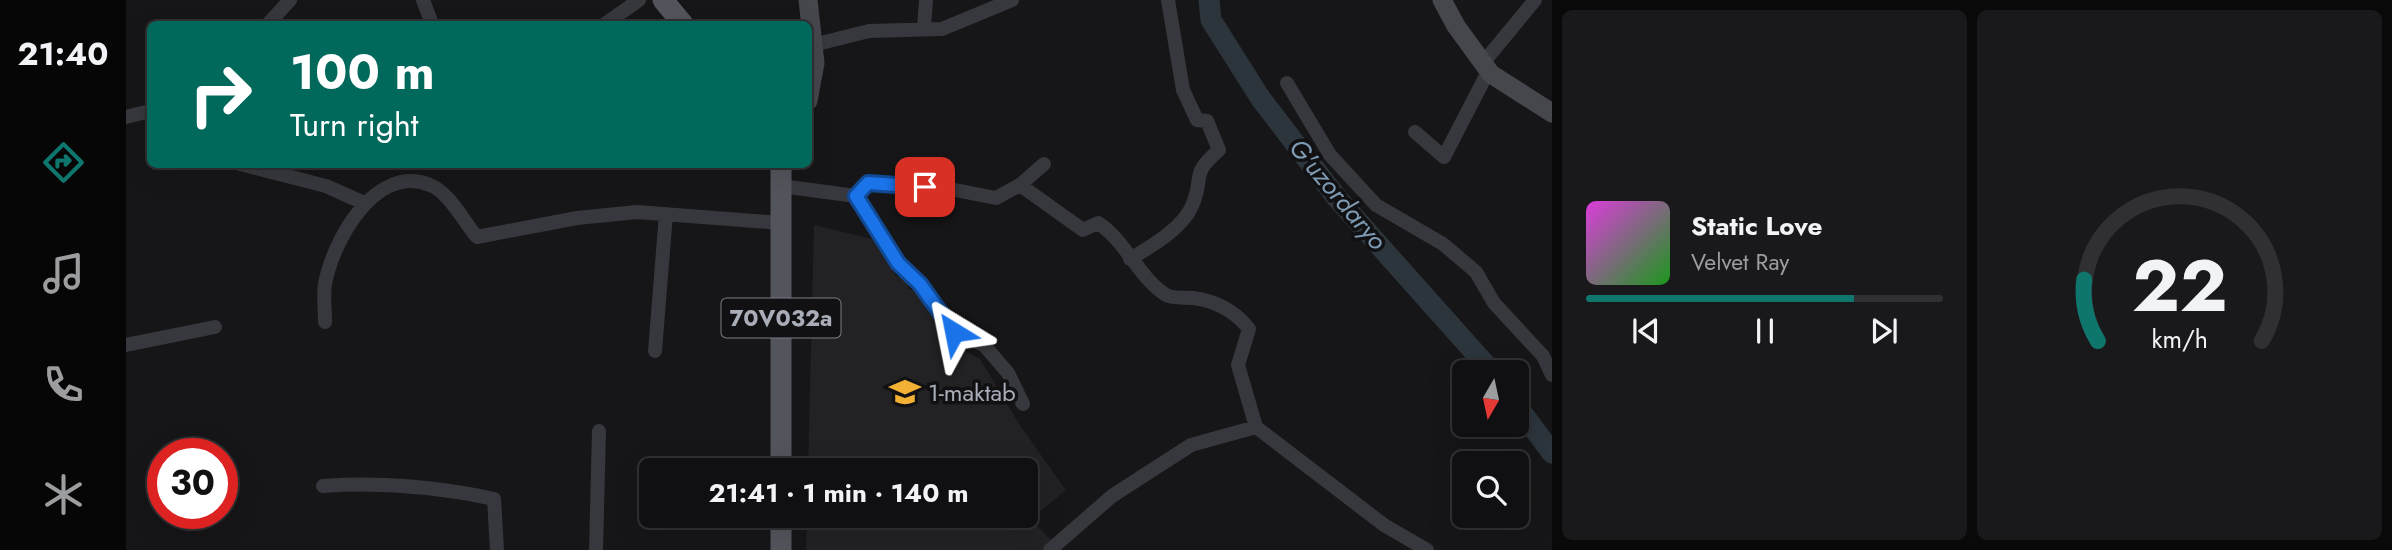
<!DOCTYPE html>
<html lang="en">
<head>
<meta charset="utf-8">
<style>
  :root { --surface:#101012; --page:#19191b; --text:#f1f3f6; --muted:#9c9d9f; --line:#303032; --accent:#0f766e }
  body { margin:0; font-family:Jost,sans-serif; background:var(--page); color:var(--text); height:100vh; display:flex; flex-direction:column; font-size:26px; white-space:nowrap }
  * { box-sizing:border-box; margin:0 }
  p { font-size:23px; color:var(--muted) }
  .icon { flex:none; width:38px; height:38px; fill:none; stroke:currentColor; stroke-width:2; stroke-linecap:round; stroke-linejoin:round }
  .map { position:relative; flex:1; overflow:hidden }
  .panel { display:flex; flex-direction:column; gap:10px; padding:10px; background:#09090a; width:840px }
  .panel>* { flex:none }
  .guide { position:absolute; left:21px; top:21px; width:665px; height:147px; border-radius:10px; box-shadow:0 7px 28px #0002,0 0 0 2px var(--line); background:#00695c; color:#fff; overflow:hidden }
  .needle { width:46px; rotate:189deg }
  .fabs { position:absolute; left:1326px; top:360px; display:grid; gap:14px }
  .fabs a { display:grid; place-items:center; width:77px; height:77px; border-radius:10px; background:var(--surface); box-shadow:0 7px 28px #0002,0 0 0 2px var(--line); font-size:35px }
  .speed { position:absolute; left:21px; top:438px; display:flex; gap:14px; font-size:35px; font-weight:700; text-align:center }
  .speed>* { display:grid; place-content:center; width:91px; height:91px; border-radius:50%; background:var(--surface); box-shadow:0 7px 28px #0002,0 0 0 2px var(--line); line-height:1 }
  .speed .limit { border:10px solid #d22; background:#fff; color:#111 }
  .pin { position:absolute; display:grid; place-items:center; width:60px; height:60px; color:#fff; margin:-30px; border-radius:14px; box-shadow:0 4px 10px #0006 }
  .me { position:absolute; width:77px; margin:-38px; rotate:325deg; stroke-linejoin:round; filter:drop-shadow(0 0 5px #0008) }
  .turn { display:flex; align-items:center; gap:24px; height:147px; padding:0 28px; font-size:32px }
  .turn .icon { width:91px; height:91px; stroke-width:2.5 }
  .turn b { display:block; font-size:49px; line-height:60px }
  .panel .widget { flex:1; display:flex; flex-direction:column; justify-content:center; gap:10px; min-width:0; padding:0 24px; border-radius:10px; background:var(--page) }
  .panel .dial { align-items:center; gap:0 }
  .dial svg { height:182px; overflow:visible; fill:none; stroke:var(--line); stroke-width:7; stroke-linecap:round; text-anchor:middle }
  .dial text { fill:var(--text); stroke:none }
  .song { display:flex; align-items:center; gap:21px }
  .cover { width:84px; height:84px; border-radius:10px; background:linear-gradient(135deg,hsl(300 70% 55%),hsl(120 70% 35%)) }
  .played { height:7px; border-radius:4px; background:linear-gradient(90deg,var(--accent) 75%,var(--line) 75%) }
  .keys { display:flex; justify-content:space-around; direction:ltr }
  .panel .tiles { flex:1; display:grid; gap:10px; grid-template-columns:repeat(2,1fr) }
  .trip { position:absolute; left:513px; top:458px; width:399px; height:70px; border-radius:10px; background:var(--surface); box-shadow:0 7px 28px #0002,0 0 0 2px var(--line); font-weight:700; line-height:70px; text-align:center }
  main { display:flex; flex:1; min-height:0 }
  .menu { display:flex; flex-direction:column; width:126px; justify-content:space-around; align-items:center; background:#060607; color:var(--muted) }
  .menu .icon { width:49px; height:49px }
  .menu .on { color:var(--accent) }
  .menu b { font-size:32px; color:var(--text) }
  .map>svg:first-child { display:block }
  .built { fill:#222225 }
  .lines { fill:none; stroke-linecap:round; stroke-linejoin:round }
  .river { stroke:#2c353c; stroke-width:21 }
  .street { stroke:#37383d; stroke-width:14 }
  .secondary { stroke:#45474d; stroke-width:19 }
  .primary { stroke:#53555c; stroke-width:21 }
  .route-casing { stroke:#114b97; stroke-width:18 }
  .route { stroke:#1a73e8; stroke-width:12 }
  .labels { text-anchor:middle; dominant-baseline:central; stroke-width:7; stroke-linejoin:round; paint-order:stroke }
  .shield { fill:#111113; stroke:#7b7e86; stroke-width:2 }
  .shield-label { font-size:23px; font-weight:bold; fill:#a8adb8 }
  .poi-label { font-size:24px; fill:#a8adb8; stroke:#111113; text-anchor:start }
  .water-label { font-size:26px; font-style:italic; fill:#7f9bb3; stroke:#111113 }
</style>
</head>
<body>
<main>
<nav class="menu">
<b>21:40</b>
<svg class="icon on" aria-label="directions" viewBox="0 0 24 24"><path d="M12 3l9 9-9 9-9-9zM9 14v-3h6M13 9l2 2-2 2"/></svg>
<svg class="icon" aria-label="music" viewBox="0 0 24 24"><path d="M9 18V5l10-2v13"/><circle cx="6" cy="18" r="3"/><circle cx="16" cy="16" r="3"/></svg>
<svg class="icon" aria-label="phone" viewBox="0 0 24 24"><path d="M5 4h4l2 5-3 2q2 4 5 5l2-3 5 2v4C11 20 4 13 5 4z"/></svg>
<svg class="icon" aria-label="climate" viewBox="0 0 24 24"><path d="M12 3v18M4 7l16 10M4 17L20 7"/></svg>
</nav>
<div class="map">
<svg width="1426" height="550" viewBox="0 0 1426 550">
  <rect width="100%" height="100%" fill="#161618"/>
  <path class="built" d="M688,225L746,239L770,276L783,279L782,289L789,290L820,340L854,359L893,424L940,490L905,519L927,542L918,550H680L681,516H900V471H682Z"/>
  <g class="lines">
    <path class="river" d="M1083,0L1085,20L1135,99L1211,198L1367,373
      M1391,406L1426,453"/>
    <path class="street" d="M297,0L306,24
      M142,24L164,0
      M479,24L513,0
      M798,28L800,0
      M687,45L743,31L816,29L886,0
      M1357,63L1409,0
      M1161,83L1204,155L1250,205L1317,244L1350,272L1368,303L1417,356L1426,375
      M0,117L24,111
      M1289,132L1318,157L1363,70
      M114,164L200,186L238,203
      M894,185L957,230L972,223C1000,241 1012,277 1040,295C1047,299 1059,297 1067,298C1090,301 1109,311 1123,329L1112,365L1130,427
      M655,186L730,196L742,183L824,189L870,198L894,185L918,164
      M730,196L772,263L794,284L828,332L858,345L882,373L897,404
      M1004,259C1024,247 1056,229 1066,206C1079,176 1063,176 1093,150L1081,121L1071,120L1057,90L1042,0
      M199,322C199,310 197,296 199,284C207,240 250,163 304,185C323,192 338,222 351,237L451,218L511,212L655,223
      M0,345L89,327
      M529,351L540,214
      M197,486C254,482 312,487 368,499L371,550
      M470,550L473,431
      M924,550L986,496L1065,445L1130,427L1258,525L1301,550"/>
    <path class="secondary" d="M682,0L689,63L682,101
      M1316,0L1330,26L1365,74L1426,113"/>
    <path class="primary" d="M537,0L557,24
      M655,471V164
      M655,550V516"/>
  </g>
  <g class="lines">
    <defs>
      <path id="route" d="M799,187L742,183L730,196L772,263L794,284L828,332"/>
    </defs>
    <use href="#route" class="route-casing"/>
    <use href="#route" class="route"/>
  </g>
  <defs>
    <symbol id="school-bare" viewBox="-9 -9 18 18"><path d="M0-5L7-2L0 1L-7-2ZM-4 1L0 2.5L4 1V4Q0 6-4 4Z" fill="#f2b134" stroke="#111113" stroke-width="2.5" paint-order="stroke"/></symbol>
  </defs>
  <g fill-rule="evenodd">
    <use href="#school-bare" x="757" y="370" width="44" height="44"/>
  </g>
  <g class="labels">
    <rect class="shield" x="595.5" y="298.5" width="119" height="39" rx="5"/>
    <g class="shield-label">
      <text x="655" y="318">70V032a</text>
    </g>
    <g class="poi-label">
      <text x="802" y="392">1-maktab</text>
    </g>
    <g class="water-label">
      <text transform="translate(1212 194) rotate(50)">G'uzordaryo</text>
    </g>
  </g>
</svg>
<div class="fabs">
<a><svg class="needle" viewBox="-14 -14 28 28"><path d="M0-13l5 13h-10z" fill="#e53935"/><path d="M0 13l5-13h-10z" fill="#9c9d9f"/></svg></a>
<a><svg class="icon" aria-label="search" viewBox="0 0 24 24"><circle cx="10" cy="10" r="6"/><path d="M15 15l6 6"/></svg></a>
</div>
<div class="speed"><div class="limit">30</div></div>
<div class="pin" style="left:799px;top:187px;background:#d93025"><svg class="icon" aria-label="arrive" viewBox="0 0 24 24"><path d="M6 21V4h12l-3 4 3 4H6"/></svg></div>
<svg class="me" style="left:828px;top:332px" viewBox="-20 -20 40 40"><path d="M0-17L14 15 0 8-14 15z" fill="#1a73e8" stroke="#fff" stroke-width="4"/></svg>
<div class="trip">21:41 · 1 min · 140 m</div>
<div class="guide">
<div class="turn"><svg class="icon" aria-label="right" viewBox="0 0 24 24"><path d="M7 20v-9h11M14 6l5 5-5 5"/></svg><div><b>100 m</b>Turn right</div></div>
</div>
</div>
<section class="panel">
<div class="tiles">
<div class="widget">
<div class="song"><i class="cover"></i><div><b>Static Love</b><p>Velvet Ray</p></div></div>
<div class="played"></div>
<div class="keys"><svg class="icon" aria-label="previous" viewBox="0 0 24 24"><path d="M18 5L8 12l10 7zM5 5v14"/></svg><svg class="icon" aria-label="pause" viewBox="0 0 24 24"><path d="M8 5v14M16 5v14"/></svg><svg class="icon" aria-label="next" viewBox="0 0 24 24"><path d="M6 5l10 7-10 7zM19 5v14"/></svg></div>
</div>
<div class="widget dial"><svg viewBox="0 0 100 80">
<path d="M14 69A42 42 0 1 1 86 69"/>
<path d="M14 69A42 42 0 0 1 8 42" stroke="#0f766e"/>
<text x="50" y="56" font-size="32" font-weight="700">22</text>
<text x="50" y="72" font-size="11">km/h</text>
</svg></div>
</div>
</section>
</main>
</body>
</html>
